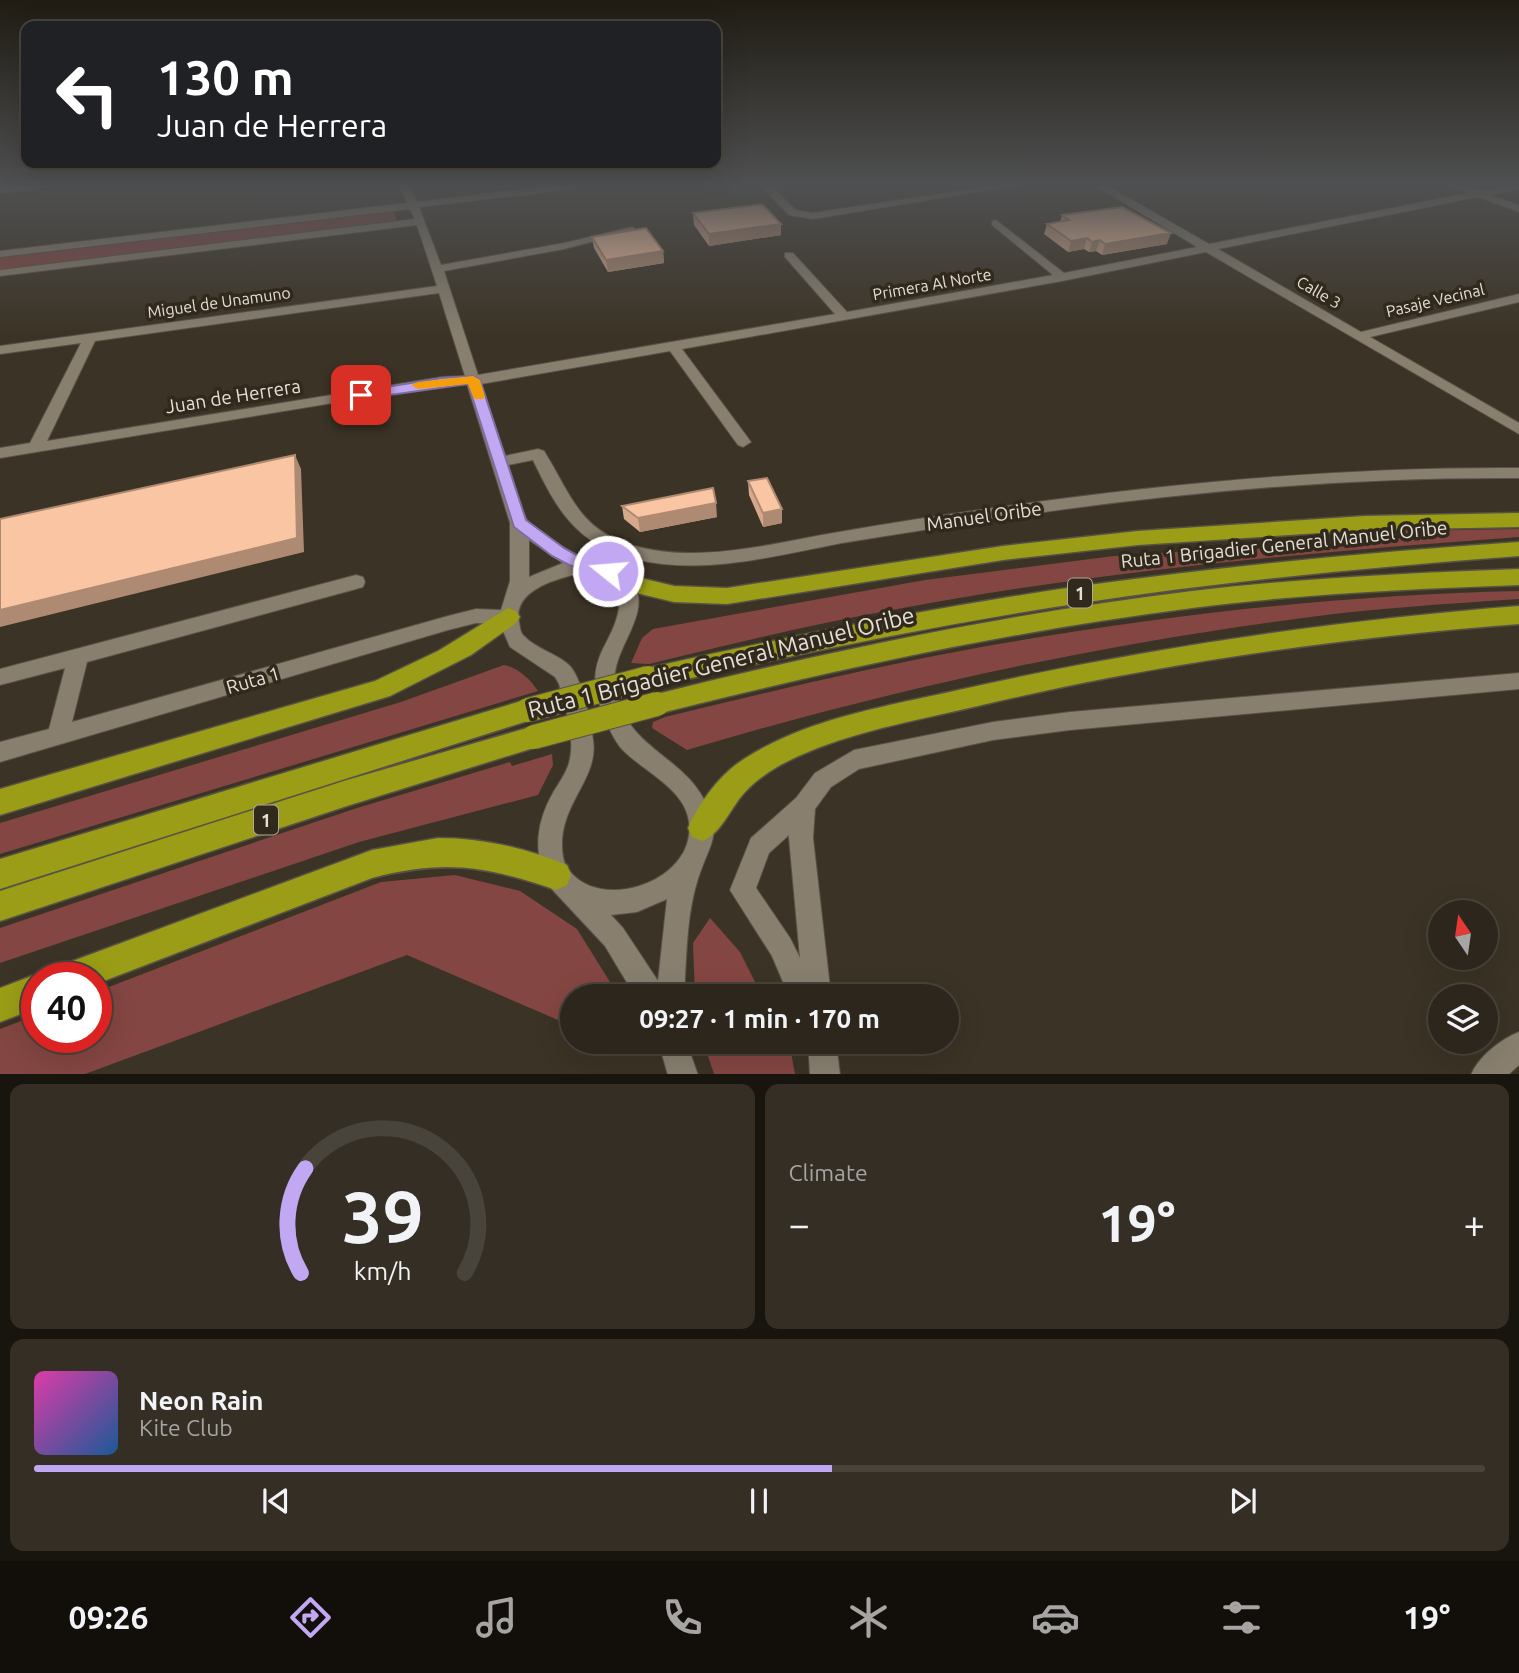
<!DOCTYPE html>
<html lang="en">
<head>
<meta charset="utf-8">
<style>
  :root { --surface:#2c261c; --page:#342e25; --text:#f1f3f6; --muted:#a6a5a3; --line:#48433b; --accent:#c2a8f3 }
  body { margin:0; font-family:Ubuntu,sans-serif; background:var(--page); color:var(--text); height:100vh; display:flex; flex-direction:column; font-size:26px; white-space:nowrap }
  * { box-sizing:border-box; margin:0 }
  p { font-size:23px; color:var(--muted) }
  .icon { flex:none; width:38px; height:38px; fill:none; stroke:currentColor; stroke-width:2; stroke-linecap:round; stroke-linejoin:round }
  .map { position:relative; height:1074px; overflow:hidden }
  .sheet { display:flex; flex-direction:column; gap:10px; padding:10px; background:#18150f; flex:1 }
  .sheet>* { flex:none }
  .top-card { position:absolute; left:21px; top:21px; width:700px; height:147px; border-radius:14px; box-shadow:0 7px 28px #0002,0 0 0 2px var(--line); background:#202124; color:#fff; overflow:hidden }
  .needle { width:46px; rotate:347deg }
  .fabs { position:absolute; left:1428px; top:900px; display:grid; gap:14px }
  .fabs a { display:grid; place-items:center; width:70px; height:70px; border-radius:50%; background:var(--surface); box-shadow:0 7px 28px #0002,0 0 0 2px var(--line); font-size:35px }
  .speed { position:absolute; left:21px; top:962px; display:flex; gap:14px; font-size:35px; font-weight:700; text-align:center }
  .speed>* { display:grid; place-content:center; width:91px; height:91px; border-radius:50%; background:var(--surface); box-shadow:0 7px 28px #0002,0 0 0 2px var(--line); line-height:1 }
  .speed .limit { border:10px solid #d22; background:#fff; color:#111 }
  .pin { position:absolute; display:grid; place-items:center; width:60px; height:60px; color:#fff; margin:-30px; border-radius:14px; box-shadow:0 4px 10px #0006 }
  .me { position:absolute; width:77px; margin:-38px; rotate:287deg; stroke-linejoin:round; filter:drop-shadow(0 0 5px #0008) }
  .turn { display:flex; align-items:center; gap:24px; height:147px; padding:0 21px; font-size:32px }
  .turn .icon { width:91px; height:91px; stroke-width:2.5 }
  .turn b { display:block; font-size:49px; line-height:60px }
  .big { font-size:52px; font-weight:700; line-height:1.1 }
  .sheet .card { flex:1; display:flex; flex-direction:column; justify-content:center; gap:10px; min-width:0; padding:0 24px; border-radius:14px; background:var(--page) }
  .sheet .dial { align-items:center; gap:0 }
  .dial svg { height:182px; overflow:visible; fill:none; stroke:var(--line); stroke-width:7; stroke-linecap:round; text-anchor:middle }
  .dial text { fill:var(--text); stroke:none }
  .song { display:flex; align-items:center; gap:21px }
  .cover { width:84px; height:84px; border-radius:10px; background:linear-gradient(135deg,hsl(320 70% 55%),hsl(210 70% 35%)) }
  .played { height:7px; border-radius:4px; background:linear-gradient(90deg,var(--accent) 55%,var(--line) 55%) }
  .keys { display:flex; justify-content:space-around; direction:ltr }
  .heat { display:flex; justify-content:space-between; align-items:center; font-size:38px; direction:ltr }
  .sheet .tiles { flex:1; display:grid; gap:10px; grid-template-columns:1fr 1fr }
  .card:last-child { grid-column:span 2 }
  .trip { position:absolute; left:560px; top:984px; width:399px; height:70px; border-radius:35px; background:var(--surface); box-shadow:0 7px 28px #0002,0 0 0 2px var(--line); font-weight:700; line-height:70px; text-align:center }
  .tab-bar { display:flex; height:112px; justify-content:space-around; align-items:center; background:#120f0b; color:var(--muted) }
  .tab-bar .icon { width:49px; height:49px }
  .tab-bar .selected { color:var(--accent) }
  .tab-bar b { font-size:32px; color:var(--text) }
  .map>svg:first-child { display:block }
  .green { fill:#844642 }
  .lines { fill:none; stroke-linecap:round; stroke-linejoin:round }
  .minor-casing { stroke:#585246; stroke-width:2 }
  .highway-casing { stroke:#585246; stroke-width:3 }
  .minor { fill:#887f6f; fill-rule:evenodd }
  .highway { fill:#9a9d15; fill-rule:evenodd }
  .highway-bridge-casing { stroke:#585246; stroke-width:26; stroke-linecap:butt }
  .highway-bridge { stroke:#9a9d15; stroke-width:24 }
  .wall { fill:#d7a98c }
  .shaded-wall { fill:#af8a72 }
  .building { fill:#fac5a3; stroke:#af8a72; stroke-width:2 }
  .route { fill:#c2a8f3; stroke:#7e6d9e; stroke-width:2 }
  .slow { fill:#f59e0b }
  .labels { text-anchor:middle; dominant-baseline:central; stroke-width:7; stroke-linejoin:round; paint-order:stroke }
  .far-street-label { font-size:16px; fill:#e3ded6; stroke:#31291c }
  .shield { fill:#31291c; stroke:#aea89e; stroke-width:2 }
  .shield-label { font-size:18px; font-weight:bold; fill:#e3ded6 }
  .street-label { font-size:19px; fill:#e3ded6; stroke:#31291c }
  .near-street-label { font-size:23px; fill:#e3ded6; stroke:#31291c }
</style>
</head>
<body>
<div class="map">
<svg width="1519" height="1075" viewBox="0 0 1519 1075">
  <rect width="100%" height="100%" fill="#3b3325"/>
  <path class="green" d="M393,210L397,221L0,270V255Z
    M1519,529V537C1313,552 1106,570 903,608C818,623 734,643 649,664L631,663L642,638L653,629L925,580L1114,556L1407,537L1402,531Z
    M1519,591V599C1447,604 1374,608 1303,618C1095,645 888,690 687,750L652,728L653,722L665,717C768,692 872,667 976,648C1155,616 1337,595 1519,591Z
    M504,665C518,668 530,679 538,691L0,854V823L401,702Z
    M552,754L553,765L538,795L359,842L0,963V928L357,808L510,762L512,766Z
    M455,875L520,891L577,929L615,990L608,996H572V1026L407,955L85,1074H0V1029L37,1015V1038H96V992L381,882Z
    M710,918L740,952L762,996H695L693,943Z
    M703,1041H787L790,1047L795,1074H714Z"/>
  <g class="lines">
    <defs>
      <path id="minor" d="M46,186L41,189L0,193V187Z
        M399,186H409L417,202L550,186H579L574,189L419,207L441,265L564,243L632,227L637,230L564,249L444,271L478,375L835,314L785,257V253H793L847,312L1053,275L992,225V221L996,220L1064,273L1197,247L1096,186H1108L1209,244L1468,193L1453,186H1467L1480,191L1519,186V189L1490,195L1519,205V212L1478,197L1218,249L1361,332L1519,294V302L1370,337L1519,423V434L1206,252L1062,281L682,349L751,442L743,447L738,445L670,351L481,384L505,456L538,449L544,451C571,494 579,531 635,546C702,564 773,543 839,532C895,522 951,514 1007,506C1177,482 1347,467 1519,468V478C1348,477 1179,492 1009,517C953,525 898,534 842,543C774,556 703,576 634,559C576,544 557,510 533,460L508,465C513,479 519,509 527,520C537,533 570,552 585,558C601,563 622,564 632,580C655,615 610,648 615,685C625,757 697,753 713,824C716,839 708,851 703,865C686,906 687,952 684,996H635L605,946L547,884C533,851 536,822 554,791C559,783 566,773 569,763C576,738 565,708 559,684L555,677L510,647L500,624L476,623L448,630L0,762V742L49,729L65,668L0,685V669L356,575L363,577L365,582L363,587L356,589L87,662L72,722L448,616L476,609L501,610L510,581V523L467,384L442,385L0,458V448L30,443L81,343L0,354V346L437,286L417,225L0,276V270L415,219L410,209L0,257V251L407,203ZM439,293L465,376L442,377L47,441L95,341ZM529,540L563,563L529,577ZM589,571L612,582L620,593C621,647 576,652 605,719C609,729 614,739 620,747C644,774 695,791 689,835C683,885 598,911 568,869C563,862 562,853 562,844C562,802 599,777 593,740C591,721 582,678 569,665C556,653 536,649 524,636C520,633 520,626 519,622C512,587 565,577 589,571ZM667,899L658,981L623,928L611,915L637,912Z
        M761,186H771L796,210L813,213L991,186H1014L813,219L789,215Z
        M1519,673V689L1070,730L993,740L859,769L831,787L815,809L813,838L831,996H789L772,956L730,890L751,838L796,798L815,773L854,750L993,722L1070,712ZM789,835V838L800,958L790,938L756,888L769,853Z
        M1519,1032V1065L1508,1075H1471C1478,1057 1501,1039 1519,1032Z
        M658,1041H686L698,1075H668Z
        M808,1041H836L840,1075H810Z"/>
      <path id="highway" d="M1519,513V527L1365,530L1138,545L1003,560L727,604L674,602L616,588L613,582L616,576L624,574L674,586L727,588L1003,546L1138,531L1365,516Z
        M1519,542V556C1372,567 1226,581 1081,603C935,625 791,655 648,688L639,685L636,678L639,671L648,668C791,636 935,607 1081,586C1226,566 1372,552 1519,542Z
        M1519,569V585C1410,589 1300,594 1192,608C1011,631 833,670 657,714L648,711L644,704L648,697L657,694C834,650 1011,613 1192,591C1301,578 1410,573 1519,569Z
        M1519,606V624C1338,638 1159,663 982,705C924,719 863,729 808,752C786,761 763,773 746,791C731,806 722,834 702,841L692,837L688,828C699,803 720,774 744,759C806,719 883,707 954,691C1141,649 1328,621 1519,606Z
        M508,608L516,611L520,617L516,623L471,655L390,696L0,815V789L375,681L438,651Z
        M528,699L537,702L541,710L537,718L0,889V859Z
        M534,726L543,729L547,737L543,745L347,806L0,921V891L347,780Z
        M438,838C482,838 526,848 567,865L571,875L567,885L556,890C486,866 444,859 372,878L96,984V978H54L58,966L70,962L372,850Z
        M37,974L46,978H37V1008L0,1022V988Z"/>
    </defs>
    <use href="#minor" class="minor-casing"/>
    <use href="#highway" class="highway-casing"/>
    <use href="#minor" class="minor"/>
    <use href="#highway" class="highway"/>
    <defs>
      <path id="highway-bridge" d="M528,710L648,678
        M534,737L657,704"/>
    </defs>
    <use href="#highway-bridge" class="highway-bridge-casing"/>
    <use href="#highway-bridge" class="highway-bridge"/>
  </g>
  <path class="wall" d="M693,213L781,235L709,246L694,225Z
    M1062,215L1167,244L1102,255L1096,251L1089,252L1084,249L1068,252L1044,234L1047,224L1060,222Z
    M592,237L663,251L664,263L608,272L594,248Z
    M748,481L782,523L763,527L749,495Z
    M622,506L717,517L640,532L624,519Z"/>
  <path class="shaded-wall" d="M781,224V235L709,246V234Z
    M1171,233L1167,244L1102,255L1105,244Z
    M1087,238L1084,249L1068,252L1071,241Z
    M1100,240L1096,251L1089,252L1092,242Z
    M663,251L664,263L608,272L606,260Z
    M295,455L301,469L304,552L0,627V610Z
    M716,503L717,517L640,532L638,518Z
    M782,509V523L763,527V513Z"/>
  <path class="building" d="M762,204L781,224L709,234L693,213Z
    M1122,207L1171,233L1105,244L1100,240L1092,242L1087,238L1071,241L1047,224L1069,220L1062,215Z
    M646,228L663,251L606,260L592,237Z
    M295,455L297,538L0,610V519Z
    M767,478L782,509L763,513L748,481Z
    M713,488L716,503L638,518L622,506Z"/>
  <linearGradient id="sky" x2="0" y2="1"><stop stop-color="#201c14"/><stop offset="0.55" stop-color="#4f5051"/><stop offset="1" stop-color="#4f5051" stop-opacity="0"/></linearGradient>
  <rect width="1519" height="336" fill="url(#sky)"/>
  <path class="route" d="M473,376L480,380L526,520L564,548L580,557L614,567L616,571L614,575L608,577L569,565L552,556L514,527L468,384L361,399L354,395L361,391L442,378Z"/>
  <path class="slow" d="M473,376L480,380L485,397L483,399H474L468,384L418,389L411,385L418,382Z"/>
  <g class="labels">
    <g class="far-street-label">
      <text transform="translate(932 284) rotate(-10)">Primera Al Norte</text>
      <text transform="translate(1319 292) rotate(30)">Calle 3</text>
      <text transform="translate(1435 300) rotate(-13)">Pasaje Vecinal</text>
      <text transform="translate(219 302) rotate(-8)">Miguel de Unamuno</text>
    </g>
    <g class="shield">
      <rect x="1068" y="578.5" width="24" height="29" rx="5"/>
      <rect x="254" y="805.5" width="24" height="29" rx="5"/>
    </g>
    <g class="shield-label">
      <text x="1080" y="593">1</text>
      <text x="266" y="820">1</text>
    </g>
    <g class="street-label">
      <text transform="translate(233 396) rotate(-9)">Juan de Herrera</text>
      <text transform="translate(984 516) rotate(-8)">Manuel Oribe</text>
      <text transform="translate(1284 544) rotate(-6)">Ruta 1 Brigadier General Manuel Oribe</text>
      <text transform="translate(253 680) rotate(-16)">Ruta 1</text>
    </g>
    <g class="near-street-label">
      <text transform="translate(721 662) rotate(-14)">Ruta 1 Brigadier General Manuel Oribe</text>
    </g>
  </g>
</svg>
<div class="fabs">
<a><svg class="needle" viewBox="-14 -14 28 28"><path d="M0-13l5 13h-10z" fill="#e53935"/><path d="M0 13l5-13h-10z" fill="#a6a5a3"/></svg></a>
<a><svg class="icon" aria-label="layers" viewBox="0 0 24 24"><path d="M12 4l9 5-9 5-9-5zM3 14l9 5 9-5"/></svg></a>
</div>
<div class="speed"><div class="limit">40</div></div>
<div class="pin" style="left:361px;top:395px;background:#d93025"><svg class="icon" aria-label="arrive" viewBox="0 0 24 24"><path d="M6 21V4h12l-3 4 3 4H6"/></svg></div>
<svg class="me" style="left:608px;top:571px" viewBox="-20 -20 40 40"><circle r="17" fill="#c2a8f3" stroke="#fff" stroke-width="3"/><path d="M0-11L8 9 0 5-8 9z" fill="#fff"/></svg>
<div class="trip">09:27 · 1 min · 170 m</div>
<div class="top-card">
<div class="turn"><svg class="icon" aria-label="left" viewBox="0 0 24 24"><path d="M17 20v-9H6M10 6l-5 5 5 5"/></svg><div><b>130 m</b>Juan de Herrera</div></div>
</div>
</div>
<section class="sheet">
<div class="tiles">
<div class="card dial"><svg viewBox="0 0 100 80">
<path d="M14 69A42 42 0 1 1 86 69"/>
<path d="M14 69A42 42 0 0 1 16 23" stroke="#c2a8f3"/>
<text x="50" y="56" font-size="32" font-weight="700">39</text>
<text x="50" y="72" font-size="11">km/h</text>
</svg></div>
<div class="card"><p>Climate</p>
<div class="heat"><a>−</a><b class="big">19°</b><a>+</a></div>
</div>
<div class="card">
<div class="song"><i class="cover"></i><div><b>Neon Rain</b><p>Kite Club</p></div></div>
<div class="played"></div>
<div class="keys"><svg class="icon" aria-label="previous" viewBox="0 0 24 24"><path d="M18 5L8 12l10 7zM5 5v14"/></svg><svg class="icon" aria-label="pause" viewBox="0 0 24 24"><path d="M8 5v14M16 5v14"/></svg><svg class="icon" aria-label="next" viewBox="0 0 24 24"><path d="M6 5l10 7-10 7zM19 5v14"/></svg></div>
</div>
</div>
</section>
<nav class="tab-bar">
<b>09:26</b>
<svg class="icon selected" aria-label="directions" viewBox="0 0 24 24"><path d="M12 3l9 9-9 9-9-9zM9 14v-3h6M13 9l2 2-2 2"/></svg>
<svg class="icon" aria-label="music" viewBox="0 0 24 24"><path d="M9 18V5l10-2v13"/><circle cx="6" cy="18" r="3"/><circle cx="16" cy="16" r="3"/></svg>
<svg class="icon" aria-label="phone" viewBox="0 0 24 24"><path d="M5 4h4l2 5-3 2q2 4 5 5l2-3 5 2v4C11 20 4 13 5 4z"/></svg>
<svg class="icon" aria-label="climate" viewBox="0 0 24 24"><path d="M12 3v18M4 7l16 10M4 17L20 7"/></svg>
<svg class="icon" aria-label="car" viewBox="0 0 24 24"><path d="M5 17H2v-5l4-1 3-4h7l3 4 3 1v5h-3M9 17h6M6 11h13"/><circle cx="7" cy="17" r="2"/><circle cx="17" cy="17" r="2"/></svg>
<svg class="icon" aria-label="filters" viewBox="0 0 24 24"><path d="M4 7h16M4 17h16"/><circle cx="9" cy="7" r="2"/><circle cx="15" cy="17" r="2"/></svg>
<b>19°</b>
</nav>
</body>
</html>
